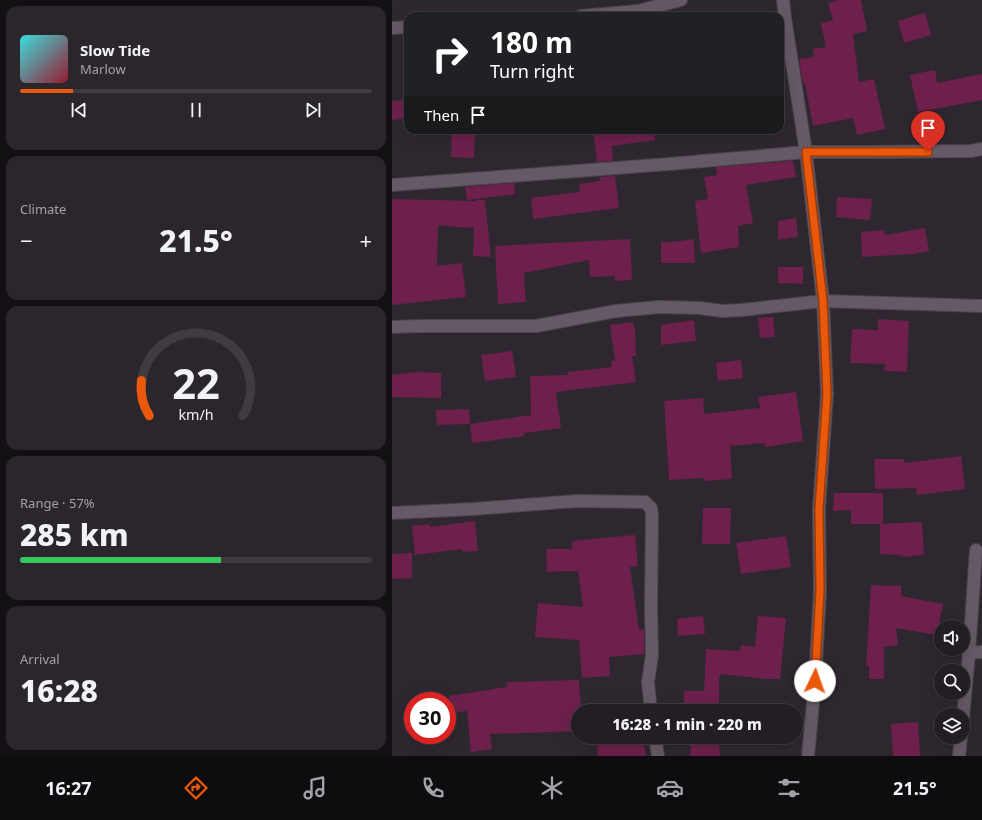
<!DOCTYPE html>
<html lang="en">
<head>
<meta charset="utf-8">
<style>
  :root { --surface:#231d24; --page:#2b262c; --text:#f1f3f6; --muted:#a3a2a6; --line:#403b41; --accent:#ea580c }
  body { margin:0; font-family:"Noto Sans",sans-serif; background:var(--page); color:var(--text); height:100vh; display:flex; flex-direction:column; font-size:15px; white-space:nowrap }
  * { box-sizing:border-box; margin:0 }
  p { font-size:13px; color:var(--muted) }
  .icon { flex:none; width:22px; height:22px; fill:none; stroke:currentColor; stroke-width:2; stroke-linecap:round; stroke-linejoin:round }
  .map { position:relative; flex:1; overflow:hidden }
  .details { display:flex; flex-direction:column; gap:6px; padding:6px; background:#131014; width:392px }
  .details>* { flex:none }
  .banner { position:absolute; left:12px; top:12px; width:380px; height:122px; border-radius:12px; box-shadow:0 4px 16px #0002,0 0 0 1px var(--line); background:#202124; color:#fff; overflow:hidden }
  .controls { position:absolute; left:542px; top:620px; display:grid; gap:8px }
  .controls a { display:grid; place-items:center; width:36px; height:36px; border-radius:50%; background:var(--surface); box-shadow:0 4px 16px #0002,0 0 0 1px var(--line); font-size:20px }
  .speed { position:absolute; left:12px; top:692px; display:flex; gap:8px; font-size:20px; font-weight:700; text-align:center }
  .speed>* { display:grid; place-content:center; width:52px; height:52px; border-radius:50%; background:var(--surface); box-shadow:0 4px 16px #0002,0 0 0 1px var(--line); line-height:1 }
  .speed .limit { border:6px solid #d22; background:#fff; color:#111 }
  .pin { position:absolute; display:grid; place-items:center; width:34px; height:34px; color:#fff; margin:-41px -17px; border-radius:50% 50% 50% 0; rotate:-45deg; box-shadow:0 0 4px #0007 }
  .pin .icon { rotate:45deg }
  .me { position:absolute; width:44px; margin:-22px; rotate:3deg; stroke-linejoin:round; filter:drop-shadow(0 0 3px #0008) }
  .turn { display:flex; align-items:center; gap:14px; height:84px; padding:0 20px; font-size:18px }
  .turn .icon { width:52px; height:52px; stroke-width:2.5 }
  .turn b { display:block; font-size:28px; line-height:34px }
  .then { display:flex; align-items:center; height:38px; padding:0 20px; background:#0003; gap:8px; font-size:15px }
  .big { font-size:30px; font-weight:800; line-height:1.1 }
  .details .widget { flex:1; display:flex; flex-direction:column; justify-content:center; gap:6px; min-width:0; padding:0 14px; border-radius:12px; background:var(--page) }
  .details .dial { align-items:center; gap:0 }
  .dial svg { height:104px; overflow:visible; fill:none; stroke:var(--line); stroke-width:7; stroke-linecap:round; text-anchor:middle }
  .dial text { fill:var(--text); stroke:none }
  .song { display:flex; align-items:center; gap:12px }
  .cover { width:48px; height:48px; border-radius:6px; background:linear-gradient(135deg,hsl(180 70% 55%),hsl(350 70% 35%)) }
  .played { height:4px; border-radius:2px; background:linear-gradient(90deg,var(--accent) 15%,var(--line) 15%) }
  .keys { display:flex; justify-content:space-around; direction:ltr }
  .heat { display:flex; justify-content:space-between; align-items:center; font-size:22px; direction:ltr }
  .charge { height:6px; border-radius:3px; background:linear-gradient(90deg,#34c759 57%,var(--line) 0) }
  .trip { position:absolute; left:179px; top:704px; width:232px; height:40px; border-radius:20px; background:var(--surface); box-shadow:0 4px 16px #0002,0 0 0 1px var(--line); font-weight:800; line-height:40px; text-align:center }
  .dock { display:flex; height:64px; justify-content:space-around; align-items:center; background:#0e0c0e; color:var(--muted) }
  .dock .icon { width:28px; height:28px }
  .dock .current { color:var(--accent) }
  .dock b { font-size:18px; color:var(--text) }
  main { display:flex; flex:1; min-height:0 }
  .map>svg:first-child { display:block }
  .building { fill:#6c204b }
  .lines { fill:none; stroke-linecap:round; stroke-linejoin:round }
  .minor-casing { stroke:#4b444c; stroke-width:14 }
  .minor { stroke:#645a65; stroke-width:12 }
  .route-casing { stroke:#983908; stroke-width:10 }
  .route { stroke:#ea580c; stroke-width:7 }
</style>
</head>
<body>
<main>
<section class="details">
<div class="widget">
<div class="song"><i class="cover"></i><div><b>Slow Tide</b><p>Marlow</p></div></div>
<div class="played"></div>
<div class="keys"><svg class="icon" aria-label="previous" viewBox="0 0 24 24"><path d="M18 5L8 12l10 7zM5 5v14"/></svg><svg class="icon" aria-label="pause" viewBox="0 0 24 24"><path d="M8 5v14M16 5v14"/></svg><svg class="icon" aria-label="next" viewBox="0 0 24 24"><path d="M6 5l10 7-10 7zM19 5v14"/></svg></div>
</div>
<div class="widget"><p>Climate</p>
<div class="heat"><a>−</a><b class="big">21.5°</b><a>+</a></div>
</div>
<div class="widget dial"><svg viewBox="0 0 100 80">
<path d="M14 69A42 42 0 1 1 86 69"/>
<path d="M14 69A42 42 0 0 1 8 42" stroke="#ea580c"/>
<text x="50" y="56" font-size="32" font-weight="700">22</text>
<text x="50" y="72" font-size="11">km/h</text>
</svg></div>
<div class="widget"><p>Range · 57%</p><b class="big">285 km</b><div class="charge"></div></div>
<div class="widget"><p>Arrival</p><b class="big">16:28</b></div>
</section>
<div class="map">
<svg width="590" height="756" viewBox="0 0 590 756">
  <rect width="100%" height="100%" fill="#2f2730"/>
  <path class="building" d="M448,0H469L475,31L461,34L467,82L482,79L493,129L465,135L461,118L421,126L413,83L411,84L407,59L422,57L421,49L434,47L429,23L441,20L436,3Z
    M533,13L539,35L512,43L506,21Z
    M543,70L545,83L590,74V100L526,112L518,75Z
    M16,99V118L0,120V101Z
    M60,130H83L82,158L59,157Z
    M201,130H262L263,140L220,146L221,161L205,162Z
    M401,161L404,177L354,185L361,223L346,226L347,247L309,253L303,201L316,199L312,177L325,175L324,167Z
    M223,176L227,208L141,219L139,198L188,192L187,184L208,181L207,177Z
    M122,183L123,194L75,200L73,187Z
    M445,197L480,199L478,220L444,217Z
    M0,199L84,201V200H93L99,257L81,256L82,227L73,228L46,225L45,266L70,263L74,297L0,305Z
    M404,218L406,237L386,240V221Z
    M533,228L537,251L521,254L470,257L469,232L492,230L493,235Z
    M238,239L240,280L223,281V276L198,277L197,260L132,273L134,302L106,304L103,246Z
    M302,239L303,263H269V242H279Z
    M386,267H411V284L386,283Z
    M381,317L383,337L368,338L366,318Z
    M486,319L517,321L515,372L492,371L493,364L458,363L460,329L486,330Z
    M302,320L304,341L269,345V325Z
    M241,322L242,328H243L244,356H240L244,382L164,392L169,428L132,433V436L80,443L78,424L139,415L138,376L176,375L175,372L220,367L219,361L223,360L218,325Z
    M120,351L124,377L93,381L89,355Z
    M349,360L351,378L326,381L324,363Z
    M24,372L49,373V398L0,397V375Z
    M404,392L411,441L373,447L372,443L338,446L340,479L312,481V478L277,480L272,401L311,398L312,414L368,408L366,397Z
    M77,409L78,424L45,425L44,410Z
    M569,456L573,489L525,495L524,488L483,489L482,459H512V463Z
    M442,493H491V524H459V510L441,511Z
    M311,508H339L338,544H310Z
    M83,521L86,551L71,552L70,549L23,555L20,526L37,524L38,527Z
    M530,522L532,555L509,557V555L488,554V524Z
    M243,535L246,566L238,567L247,630L252,629V654L217,657L218,676L190,678L187,640L143,637L146,603L191,607L186,571L155,572L154,549H180V541Z
    M394,536L399,567L349,574L344,543Z
    M20,553V578L0,579V554Z
    M479,585L509,586V596L551,604L545,635L504,628L506,645L492,647V679H477V666H474Z
    M311,616L313,634L286,636L285,619Z
    M366,616L394,618L388,679H375L328,674V678H327V711H292V691H312L314,649L348,651L349,645L363,647Z
    M187,680L189,711H186V731L98,734L100,749L79,752L75,711L59,713L57,696L115,687V682Z
    M526,722L528,756H501L499,724Z
    M245,737H251L254,756H206L205,742Z
    M291,737H326L328,756H298L299,741L291,742Z"/>
  <g class="lines">
    <defs>
      <path id="minor" d="M391,0L393,18L414,152L431,301L435,394L427,509L428,591L423,681L416,756
        M189,16L246,11L289,0
        M0,28L16,27
        M0,185L277,164L414,152H479L579,151L590,149
        M0,327L29,326H144L224,311L267,307L308,308L330,311L350,310L431,301L590,306
        M0,513L81,509L185,501L253,502L259,508L260,515L259,608L260,655L256,682L259,711
        M577,653L590,652
        M571,718L577,653L584,550
        M263,737L266,756
        M567,756L569,737"/>
    </defs>
    <use href="#minor" class="minor-casing"/>
    <use href="#minor" class="minor"/>
  </g>
  <g class="lines">
    <defs>
      <path id="route" d="M423,681L428,591L427,509L435,394L431,301L414,152H536"/>
    </defs>
    <use href="#route" class="route-casing"/>
    <use href="#route" class="route"/>
  </g>
</svg>
<div class="controls">
<a><svg class="icon" aria-label="sound" viewBox="0 0 24 24"><path d="M4 9h4l5-4v14l-5-4H4zM17 9q2 3 0 6"/></svg></a>
<a><svg class="icon" aria-label="search" viewBox="0 0 24 24"><circle cx="10" cy="10" r="6"/><path d="M15 15l6 6"/></svg></a>
<a><svg class="icon" aria-label="layers" viewBox="0 0 24 24"><path d="M12 4l9 5-9 5-9-5zM3 14l9 5 9-5"/></svg></a>
</div>
<div class="speed"><div class="limit">30</div></div>
<div class="pin" style="left:536px;top:152px;background:#d93025"><svg class="icon" aria-label="arrive" viewBox="0 0 24 24"><path d="M6 21V4h12l-3 4 3 4H6"/></svg></div>
<svg class="me" style="left:423px;top:681px" viewBox="-20 -20 40 40"><circle r="19" fill="#fff"/><path d="M0-13L10 11 0 6-10 11z" fill="#ea580c"/></svg>
<div class="trip">16:28 · 1 min · 220 m</div>
<div class="banner">
<div class="turn"><svg class="icon" aria-label="right" viewBox="0 0 24 24"><path d="M7 20v-9h11M14 6l5 5-5 5"/></svg><div><b>180 m</b>Turn right</div></div>
<div class="then">Then<svg class="icon" aria-label="arrive" viewBox="0 0 24 24"><path d="M6 21V4h12l-3 4 3 4H6"/></svg></div>
</div>
</div>
</main>
<nav class="dock">
<b>16:27</b>
<svg class="icon current" aria-label="directions" viewBox="0 0 24 24"><path d="M12 3l9 9-9 9-9-9zM9 14v-3h6M13 9l2 2-2 2"/></svg>
<svg class="icon" aria-label="music" viewBox="0 0 24 24"><path d="M9 18V5l10-2v13"/><circle cx="6" cy="18" r="3"/><circle cx="16" cy="16" r="3"/></svg>
<svg class="icon" aria-label="phone" viewBox="0 0 24 24"><path d="M5 4h4l2 5-3 2q2 4 5 5l2-3 5 2v4C11 20 4 13 5 4z"/></svg>
<svg class="icon" aria-label="climate" viewBox="0 0 24 24"><path d="M12 3v18M4 7l16 10M4 17L20 7"/></svg>
<svg class="icon" aria-label="car" viewBox="0 0 24 24"><path d="M5 17H2v-5l4-1 3-4h7l3 4 3 1v5h-3M9 17h6M6 11h13"/><circle cx="7" cy="17" r="2"/><circle cx="17" cy="17" r="2"/></svg>
<svg class="icon" aria-label="filters" viewBox="0 0 24 24"><path d="M4 7h16M4 17h16"/><circle cx="9" cy="7" r="2"/><circle cx="15" cy="17" r="2"/></svg>
<b>21.5°</b>
</nav>
</body>
</html>
